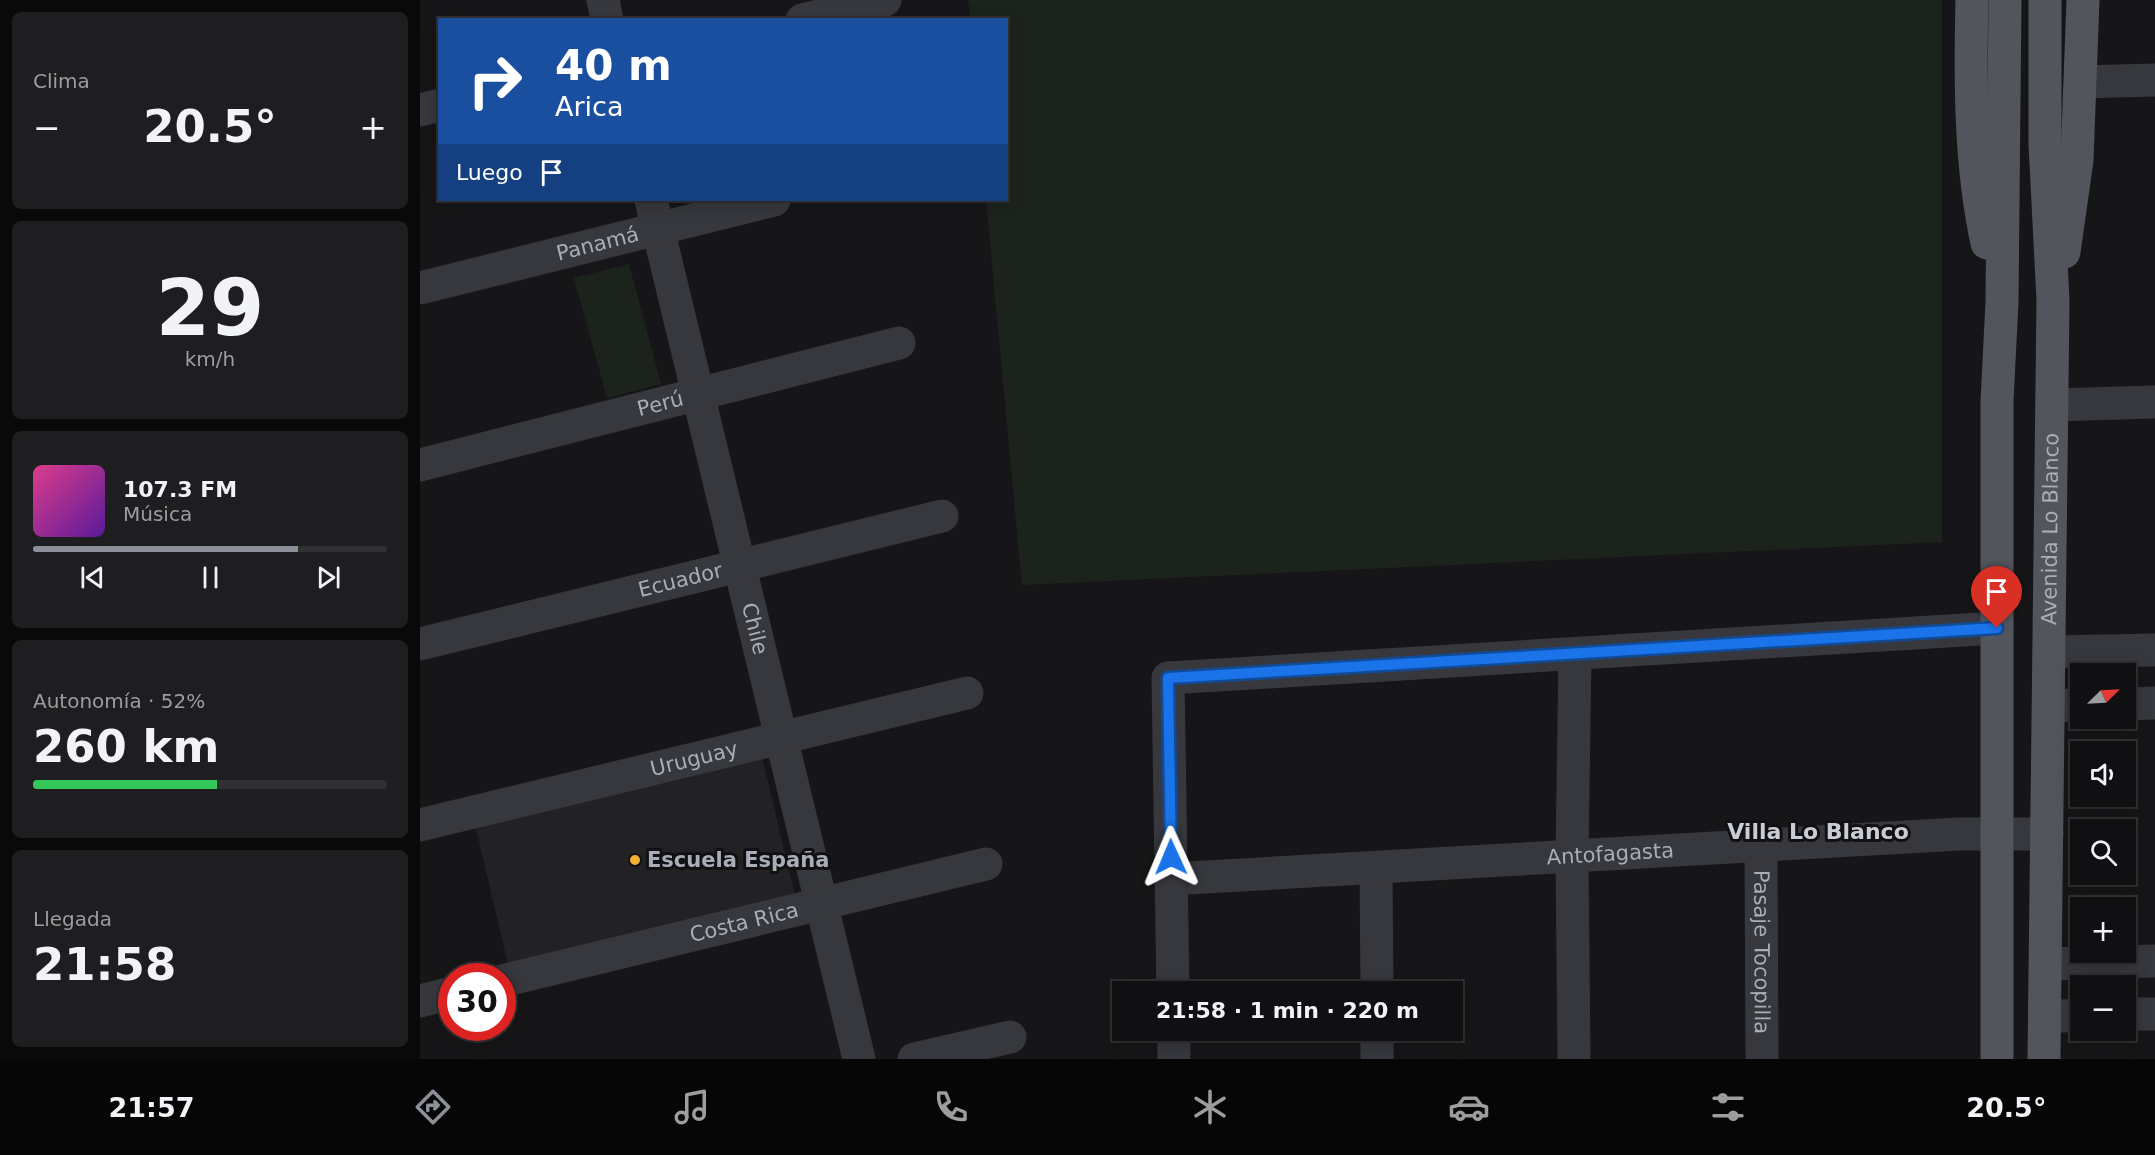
<!DOCTYPE html>
<html lang="es">
<head>
<meta charset="utf-8">
<style>
  :root { --surface:#101012; --page:#1e1e20; --text:#f1f3f6; --muted:#9c9d9f; --line:#303032; --accent:#8c9099 }
  body { margin:0; font-family:"DejaVu Sans",sans-serif; background:var(--page); color:var(--text); height:100vh; display:flex; flex-direction:column; font-size:22px; white-space:nowrap }
  * { box-sizing:border-box; margin:0 }
  p { font-size:20px; color:var(--muted) }
  .icon { flex:none; width:33px; height:33px; fill:none; stroke:currentColor; stroke-width:2; stroke-linecap:round; stroke-linejoin:round }
  .map { position:relative; flex:1; overflow:hidden }
  .panel { display:flex; flex-direction:column; gap:12px; padding:12px; background:#09090a; width:420px }
  .panel>* { flex:none }
  .hud { position:absolute; left:18px; top:18px; width:570px; height:183px; border-radius:0px; box-shadow:0 3px 15px #0003,0 0 0 2px var(--line); background:#1a4fa0; color:#fff; overflow:hidden }
  .needle { width:39px; rotate:66deg }
  .tools { position:absolute; left:1650px; top:663px; display:grid; gap:12px }
  .tools a { display:grid; place-items:center; width:66px; height:66px; border-radius:0px; background:var(--surface); box-shadow:0 3px 15px #0003,0 0 0 2px var(--line); font-size:30px }
  .speed { position:absolute; left:18px; top:963px; display:flex; gap:12px; font-size:30px; font-weight:700; text-align:center }
  .speed>* { display:grid; place-content:center; width:78px; height:78px; border-radius:50%; background:var(--surface); box-shadow:0 3px 15px #0003,0 0 0 2px var(--line); line-height:1 }
  .speed .limit { border:9px solid #d22; background:#fff; color:#111 }
  .pin { position:absolute; display:grid; place-items:center; width:51px; height:51px; color:#fff; margin:-62px -26px; border-radius:50% 50% 50% 0; rotate:-45deg; box-shadow:0 0 6px #0007 }
  .pin .icon { rotate:45deg }
  .me { position:absolute; width:66px; margin:-33px; rotate:359deg; stroke-linejoin:round; filter:drop-shadow(0 0 4px #0008) }
  .turn { display:flex; align-items:center; gap:21px; height:126px; padding:0 18px; font-size:27px }
  .turn .icon { width:78px; height:78px; stroke-width:2.5 }
  .turn b { display:block; font-size:42px; line-height:51px }
  .then { display:flex; align-items:center; height:57px; padding:0 18px; background:#0003; gap:12px; font-size:22px }
  .big { font-size:45px; font-weight:800; line-height:1.1 }
  .panel .widget { flex:1; display:flex; flex-direction:column; justify-content:center; gap:9px; min-width:0; padding:0 21px; border-radius:9px; background:var(--page) }
  .panel .dial { align-items:center; gap:0 }
  .dial b { font-size:78px; line-height:1 }
  .song { display:flex; align-items:center; gap:18px }
  .cover { width:72px; height:72px; border-radius:9px; background:linear-gradient(135deg,hsl(330 70% 55%),hsl(270 70% 35%)) }
  .played { height:6px; border-radius:3px; background:linear-gradient(90deg,var(--accent) 75%,var(--line) 75%) }
  .keys { display:flex; justify-content:space-around; direction:ltr }
  .heat { display:flex; justify-content:space-between; align-items:center; font-size:33px; direction:ltr }
  .charge { height:9px; border-radius:4px; background:linear-gradient(90deg,#34c759 52%,var(--line) 0) }
  .trip { position:absolute; left:692px; top:981px; width:351px; height:60px; border-radius:0px; background:var(--surface); box-shadow:0 3px 15px #0003,0 0 0 2px var(--line); font-weight:800; line-height:60px; text-align:center }
  .dock { display:flex; height:96px; justify-content:space-around; align-items:center; background:#060607; color:var(--muted) }
  .dock .icon { width:42px; height:42px }
  .dock .on { color:var(--accent) }
  .dock b { font-size:27px; color:var(--text) }
  main { display:flex; flex:1; min-height:0 }
  .map>svg:first-child { display:block }
  .built { fill:#222225 }
  .green { fill:#1c231d }
  .lines { fill:none; stroke-linecap:round; stroke-linejoin:round }
  .minor { stroke:#37383d; stroke-width:33 }
  .major { stroke:#53555c; stroke-width:33 }
  .route-casing { stroke:#114b97; stroke-width:15 }
  .route { stroke:#1a73e8; stroke-width:10 }
  .poi-dot { fill:#f2b134; stroke:#111113; stroke-width:2 }
  .labels { text-anchor:middle; dominant-baseline:central; stroke-width:6; stroke-linejoin:round; paint-order:stroke }
  .street-label { font-size:21px; fill:#a8adb8; stroke:#111113 }
  .poi-label { font-size:21px; font-weight:bold; fill:#a8adb8; stroke:#111113; text-anchor:start }
  .neighbourhood-label { font-size:22px; font-weight:bold; fill:#c9ccd4; stroke:#111113 }
</style>
</head>
<body>
<main>
<section class="panel">
<div class="widget"><p>Clima</p>
<div class="heat"><a>−</a><b class="big">20.5°</b><a>+</a></div>
</div>
<div class="widget dial"><b>29</b><p>km/h</p></div>
<div class="widget">
<div class="song"><i class="cover"></i><div><b>107.3 FM</b><p>Música</p></div></div>
<div class="played"></div>
<div class="keys"><svg class="icon" aria-label="previous" viewBox="0 0 24 24"><path d="M18 5L8 12l10 7zM5 5v14"/></svg><svg class="icon" aria-label="pause" viewBox="0 0 24 24"><path d="M8 5v14M16 5v14"/></svg><svg class="icon" aria-label="next" viewBox="0 0 24 24"><path d="M6 5l10 7-10 7zM19 5v14"/></svg></div>
</div>
<div class="widget"><p>Autonomía · 52%</p><b class="big">260 km</b><div class="charge"></div></div>
<div class="widget"><p>Llegada</p><b class="big">21:58</b></div>
</section>
<div class="map">
<svg width="1735" height="1059" viewBox="0 0 1735 1059">
  <rect width="100%" height="100%" fill="#161618"/>
  <path class="built" d="M342,757L375,895L88,964L55,825Z"/>
  <path class="green" d="M548,0H1522V542L602,585L566,200H586V20L550,19Z
    M209,264L241,384L187,398L154,278Z"/>
  <g class="lines">
    <g class="minor">
      <path d="M183,0L187,20"/>
      <path d="M382,20L465,0"/>
      <path d="M1661,82L1735,80"/>
      <path d="M0,110L20,105"/>
      <path id="s1" d="M231,200L439,1059"/>
      <path id="s2" d="M0,288L354,200"/>
      <path d="M1632,405L1735,402"/>
      <path id="s3" d="M0,465L479,343"/>
      <path id="s4" d="M0,644L522,516"/>
      <path d="M1629,652L1735,650"/>
      <path d="M1706,704L1735,703"/>
      <path d="M1629,706L1660,705"/>
      <path id="s5" d="M0,825L547,693"/>
      <path id="s6" d="M1341,846L1342,1059"/>
      <path d="M956,868L957,992"/>
      <path id="s7" d="M751,879L1539,834H1627"/>
      <path d="M1626,964L1735,961"/>
      <path id="s8" d="M82,981L566,864"/>
      <path d="M753,992L748,678L1577,628"/>
      <path d="M0,1001L32,993"/>
      <path d="M1706,1014H1735"/>
      <path d="M1625,1017L1660,1015"/>
      <path d="M754,1030V1059"/>
      <path d="M957,1030V1059"/>
      <path d="M494,1059L590,1037"/>
      <path d="M1154,1059L1152,856L1155,654"/>
    </g>
    <g class="major">
      <path d="M1552,0C1550,81 1550,164 1567,243"/>
      <path d="M1644,252L1657,160L1663,0"/>
      <path d="M1577,1059V401L1582,302L1585,0"/>
      <path id="s9" d="M1624,1059L1633,300L1625,144V0"/>
    </g>
  </g>
  <g class="lines">
    <defs>
      <path id="route" d="M751,857L748,678L1577,628"/>
    </defs>
    <use href="#route" class="route-casing"/>
    <use href="#route" class="route"/>
  </g>
  <circle class="poi-dot" cx="215" cy="860" r="6"/>
  <g class="labels">
    <g class="street-label">
      <text stroke="none"><textPath href="#s2" startOffset="183">Panamá</textPath></text>
      <text stroke="none"><textPath href="#s3" startOffset="248">Perú</textPath></text>
      <text stroke="none"><textPath href="#s9" startOffset="530">Avenida Lo Blanco</textPath></text>
      <text stroke="none"><textPath href="#s4" startOffset="268">Ecuador</textPath></text>
      <text stroke="none"><textPath href="#s1" startOffset="441">Chile</textPath></text>
      <text stroke="none"><textPath href="#s5" startOffset="282">Uruguay</textPath></text>
      <text stroke="none"><textPath href="#s7" startOffset="440">Antofagasta</textPath></text>
      <text stroke="none"><textPath href="#s8" startOffset="249">Costa Rica</textPath></text>
      <text stroke="none"><textPath href="#s6" startOffset="106">Pasaje Tocopilla</textPath></text>
    </g>
    <g class="poi-label">
      <text x="227" y="860">Escuela España</text>
    </g>
    <g class="neighbourhood-label">
      <text x="1398" y="831">Villa Lo Blanco</text>
    </g>
  </g>
</svg>
<div class="tools">
<a><svg class="needle" viewBox="-14 -14 28 28"><path d="M0-13l5 13h-10z" fill="#e53935"/><path d="M0 13l5-13h-10z" fill="#9c9d9f"/></svg></a>
<a><svg class="icon" aria-label="sound" viewBox="0 0 24 24"><path d="M4 9h4l5-4v14l-5-4H4zM17 9q2 3 0 6"/></svg></a>
<a><svg class="icon" aria-label="search" viewBox="0 0 24 24"><circle cx="10" cy="10" r="6"/><path d="M15 15l6 6"/></svg></a>
<a>+</a>
<a>−</a>
</div>
<div class="speed"><div class="limit">30</div></div>
<div class="pin" style="left:1577px;top:628px;background:#d93025"><svg class="icon" aria-label="arrive" viewBox="0 0 24 24"><path d="M6 21V4h12l-3 4 3 4H6"/></svg></div>
<svg class="me" style="left:751px;top:857px" viewBox="-20 -20 40 40"><path d="M0-17L14 15 0 8-14 15z" fill="#1a73e8" stroke="#fff" stroke-width="4"/></svg>
<div class="trip">21:58 · 1 min · 220 m</div>
<div class="hud">
<div class="turn"><svg class="icon" aria-label="right" viewBox="0 0 24 24"><path d="M7 20v-9h11M14 6l5 5-5 5"/></svg><div><b>40 m</b>Arica</div></div>
<div class="then">Luego<svg class="icon" aria-label="arrive" viewBox="0 0 24 24"><path d="M6 21V4h12l-3 4 3 4H6"/></svg></div>
</div>
</div>
</main>
<nav class="dock">
<b>21:57</b>
<svg class="icon on" aria-label="directions" viewBox="0 0 24 24"><path d="M12 3l9 9-9 9-9-9zM9 14v-3h6M13 9l2 2-2 2"/></svg>
<svg class="icon" aria-label="music" viewBox="0 0 24 24"><path d="M9 18V5l10-2v13"/><circle cx="6" cy="18" r="3"/><circle cx="16" cy="16" r="3"/></svg>
<svg class="icon" aria-label="phone" viewBox="0 0 24 24"><path d="M5 4h4l2 5-3 2q2 4 5 5l2-3 5 2v4C11 20 4 13 5 4z"/></svg>
<svg class="icon" aria-label="climate" viewBox="0 0 24 24"><path d="M12 3v18M4 7l16 10M4 17L20 7"/></svg>
<svg class="icon" aria-label="car" viewBox="0 0 24 24"><path d="M5 17H2v-5l4-1 3-4h7l3 4 3 1v5h-3M9 17h6M6 11h13"/><circle cx="7" cy="17" r="2"/><circle cx="17" cy="17" r="2"/></svg>
<svg class="icon" aria-label="filters" viewBox="0 0 24 24"><path d="M4 7h16M4 17h16"/><circle cx="9" cy="7" r="2"/><circle cx="15" cy="17" r="2"/></svg>
<b>20.5°</b>
</nav>
</body>
</html>
